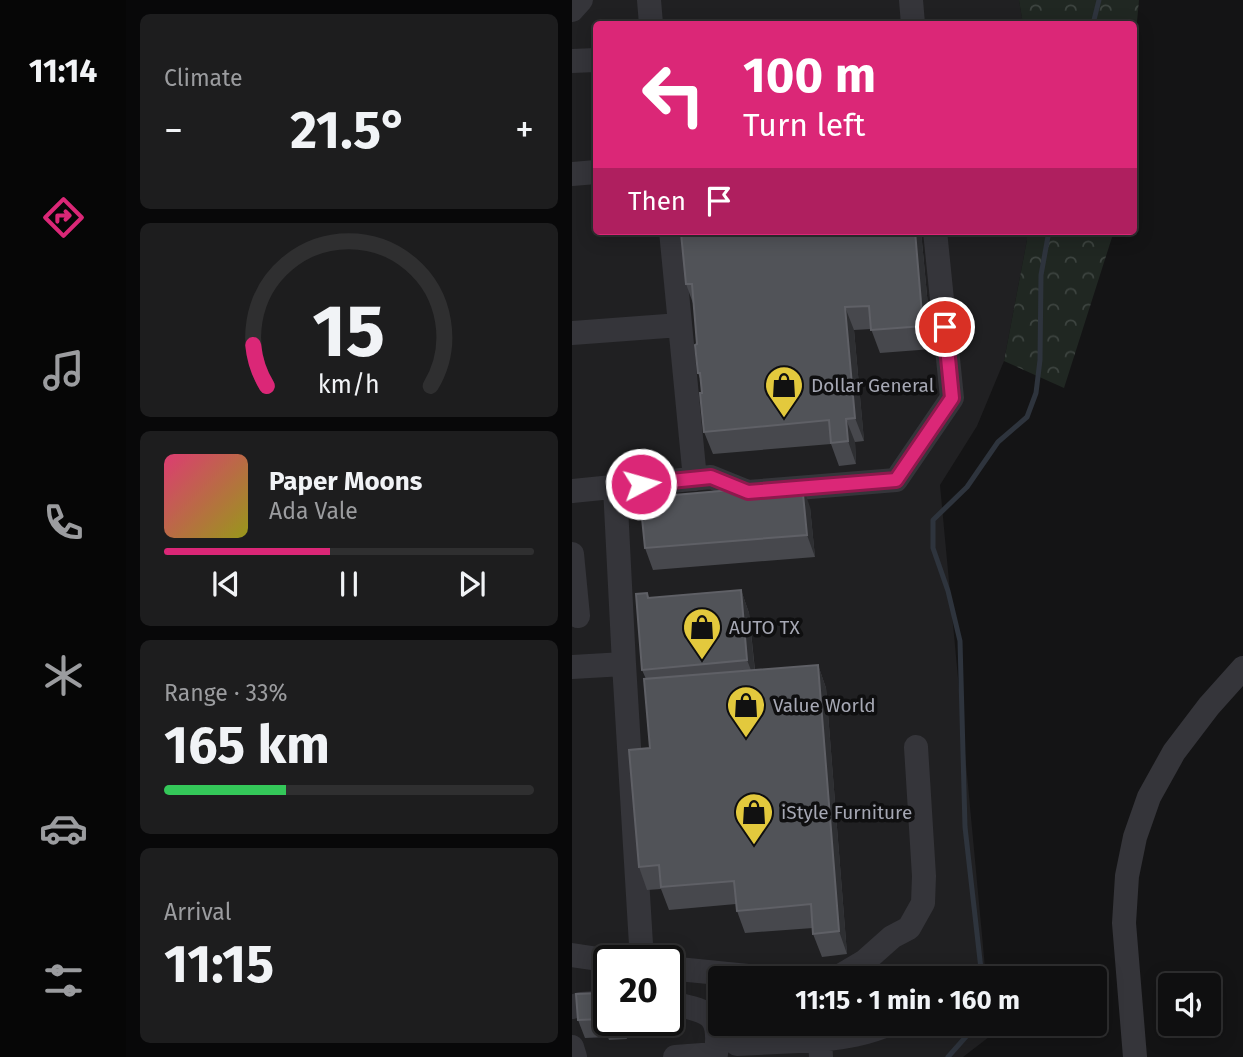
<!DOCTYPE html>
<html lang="en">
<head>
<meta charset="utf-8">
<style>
  :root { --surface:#0f0f10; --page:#1d1d1e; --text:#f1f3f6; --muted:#9b9c9f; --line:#2f2f30; --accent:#db2777 }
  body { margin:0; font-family:"Fira Sans",sans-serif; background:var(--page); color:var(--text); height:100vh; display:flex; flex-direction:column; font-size:26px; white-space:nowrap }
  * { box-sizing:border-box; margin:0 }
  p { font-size:23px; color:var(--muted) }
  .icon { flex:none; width:38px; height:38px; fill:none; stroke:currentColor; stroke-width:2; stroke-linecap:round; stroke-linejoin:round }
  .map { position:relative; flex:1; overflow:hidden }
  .drawer { display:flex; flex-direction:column; gap:14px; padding:14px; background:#080809; width:446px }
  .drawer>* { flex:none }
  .banner { position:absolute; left:21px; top:21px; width:544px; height:214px; border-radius:7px; box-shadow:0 4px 18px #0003,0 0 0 2px var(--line); background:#db2777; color:#fff; overflow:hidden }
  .tools { position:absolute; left:586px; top:973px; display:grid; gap:14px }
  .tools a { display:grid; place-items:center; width:63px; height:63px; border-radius:7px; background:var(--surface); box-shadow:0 4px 18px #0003,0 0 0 2px var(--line); font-size:35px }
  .speed { position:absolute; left:21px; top:945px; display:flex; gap:14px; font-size:35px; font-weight:700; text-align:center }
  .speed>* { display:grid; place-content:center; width:91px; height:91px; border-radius:50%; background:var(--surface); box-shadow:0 4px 18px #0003,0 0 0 2px var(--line); line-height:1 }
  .speed .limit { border:4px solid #111; border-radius:10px; background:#fff; color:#111 }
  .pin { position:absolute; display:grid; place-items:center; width:60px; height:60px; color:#fff; margin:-30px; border:4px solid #fff; border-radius:50%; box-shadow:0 2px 7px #0007 }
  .me { position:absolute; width:77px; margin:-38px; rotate:84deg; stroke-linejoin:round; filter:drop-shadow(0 0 5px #0008) }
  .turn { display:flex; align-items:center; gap:24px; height:147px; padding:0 35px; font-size:32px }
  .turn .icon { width:91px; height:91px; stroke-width:2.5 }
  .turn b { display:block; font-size:49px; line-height:60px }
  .then { display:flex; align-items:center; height:66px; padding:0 35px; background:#0003; gap:14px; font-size:26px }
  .big { font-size:52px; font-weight:700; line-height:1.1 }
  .drawer .card { flex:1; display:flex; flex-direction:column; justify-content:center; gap:10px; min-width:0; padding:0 24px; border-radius:10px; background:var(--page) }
  .drawer .dial { align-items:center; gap:0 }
  .dial svg { height:182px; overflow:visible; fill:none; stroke:var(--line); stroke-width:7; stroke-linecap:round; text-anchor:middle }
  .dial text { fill:var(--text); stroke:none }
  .song { display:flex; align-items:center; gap:21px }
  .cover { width:84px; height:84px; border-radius:10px; background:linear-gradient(135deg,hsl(340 70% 55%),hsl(60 70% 35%)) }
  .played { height:7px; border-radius:4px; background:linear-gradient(90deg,var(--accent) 45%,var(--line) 45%) }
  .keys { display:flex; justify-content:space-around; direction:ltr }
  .heat { display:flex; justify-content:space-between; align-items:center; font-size:38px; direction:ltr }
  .charge { height:10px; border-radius:5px; background:linear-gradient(90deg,#34c759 33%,var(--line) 0) }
  .trip { position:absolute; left:136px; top:966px; width:399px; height:70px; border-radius:7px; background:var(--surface); box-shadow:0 4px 18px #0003,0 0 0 2px var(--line); font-weight:700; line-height:70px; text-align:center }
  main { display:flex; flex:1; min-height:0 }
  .tab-bar { display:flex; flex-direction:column; width:126px; justify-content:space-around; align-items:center; background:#060606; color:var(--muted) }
  .tab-bar .icon { width:49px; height:49px }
  .tab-bar .on { color:var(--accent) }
  .tab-bar b { font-size:32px; color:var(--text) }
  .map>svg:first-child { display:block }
  .built { fill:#202022; fill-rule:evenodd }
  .forest { fill:url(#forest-crowns) }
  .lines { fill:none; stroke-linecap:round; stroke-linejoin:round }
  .stream { stroke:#2e343d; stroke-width:5 }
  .minor { stroke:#35353a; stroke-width:24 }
  .wall { fill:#47484d }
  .shaded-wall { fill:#2e2f32 }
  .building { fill:#515358; stroke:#5f6066; stroke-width:2 }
  .route-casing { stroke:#8e194d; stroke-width:18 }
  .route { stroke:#db2777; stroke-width:12 }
  .labels { text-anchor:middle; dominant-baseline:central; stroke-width:7; stroke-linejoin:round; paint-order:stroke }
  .poi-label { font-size:19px; fill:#a6a8b4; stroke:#0f0f10; text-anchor:start }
</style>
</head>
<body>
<main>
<nav class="tab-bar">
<b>11:14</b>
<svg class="icon on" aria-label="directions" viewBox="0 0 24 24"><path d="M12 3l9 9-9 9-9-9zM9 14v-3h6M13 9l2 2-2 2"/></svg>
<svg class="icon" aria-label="music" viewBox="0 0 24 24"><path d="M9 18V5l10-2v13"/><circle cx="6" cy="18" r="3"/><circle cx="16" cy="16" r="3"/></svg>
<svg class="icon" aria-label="phone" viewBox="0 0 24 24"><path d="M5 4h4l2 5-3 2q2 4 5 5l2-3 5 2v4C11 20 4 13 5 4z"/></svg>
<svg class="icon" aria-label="climate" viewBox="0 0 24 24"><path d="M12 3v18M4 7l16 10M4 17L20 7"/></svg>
<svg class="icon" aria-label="car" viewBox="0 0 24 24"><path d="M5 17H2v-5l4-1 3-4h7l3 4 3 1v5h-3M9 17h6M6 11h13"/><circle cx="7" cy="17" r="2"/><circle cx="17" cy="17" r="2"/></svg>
<svg class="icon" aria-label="filters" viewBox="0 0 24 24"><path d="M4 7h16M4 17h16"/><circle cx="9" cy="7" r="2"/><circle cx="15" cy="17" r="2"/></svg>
</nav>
<section class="drawer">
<div class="card"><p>Climate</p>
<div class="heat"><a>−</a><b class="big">21.5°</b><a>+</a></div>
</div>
<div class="card dial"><svg viewBox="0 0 100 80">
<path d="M14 69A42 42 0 1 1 86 69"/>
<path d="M14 69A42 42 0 0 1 8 51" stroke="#db2777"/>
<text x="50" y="56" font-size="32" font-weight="700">15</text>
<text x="50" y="72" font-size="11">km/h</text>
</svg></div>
<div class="card">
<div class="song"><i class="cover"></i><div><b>Paper Moons</b><p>Ada Vale</p></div></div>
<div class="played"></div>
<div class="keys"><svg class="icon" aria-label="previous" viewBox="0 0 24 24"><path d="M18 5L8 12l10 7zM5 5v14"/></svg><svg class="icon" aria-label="pause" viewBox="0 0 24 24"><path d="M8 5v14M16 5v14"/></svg><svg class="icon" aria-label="next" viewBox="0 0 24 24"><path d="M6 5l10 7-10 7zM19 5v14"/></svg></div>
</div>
<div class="card"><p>Range · 33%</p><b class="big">165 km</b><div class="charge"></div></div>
<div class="card"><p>Arrival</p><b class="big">11:15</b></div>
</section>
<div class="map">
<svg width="671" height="1057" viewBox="0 0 671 1057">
  <defs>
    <pattern id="forest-crowns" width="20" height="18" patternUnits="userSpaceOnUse" patternTransform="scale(1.75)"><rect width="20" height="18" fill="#202722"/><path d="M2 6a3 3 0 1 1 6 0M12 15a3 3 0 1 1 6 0" fill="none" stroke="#3d4440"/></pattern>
  </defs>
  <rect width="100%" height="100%" fill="#141415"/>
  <path class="built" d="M0,0H447L451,24H24V231H455V240L432,361L405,426L368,485L414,978H149V1024H417V1037L391,1057H0ZM37,961H96V1020H37Z"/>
  <path class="forest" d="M447,0H567L562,54V24H451Z
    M455,231H542L492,388L432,361L455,240Z"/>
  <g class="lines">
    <path class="stream" d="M521,24L527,0
      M410,978L393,827L388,641L376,591L361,548V520L395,487L426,442L455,417L464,393L468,360L469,275L477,231
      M376,1057L399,1031L402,1024"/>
    <path class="minor" d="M77,0L79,24
      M339,0L341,24
      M0,10L9,0
      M0,61L24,60
      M0,174L24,172
      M99,231L123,479
      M0,333L108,325
      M0,491L139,477L176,492L324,480L380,398L363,231
      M0,554L6,616
      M52,664L70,961
      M0,667L52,664L43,487
      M0,955L40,961
      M96,968L197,978
      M249,978L266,977L293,961L320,937L337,928L351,903L352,876L344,747
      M96,1002C132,1012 150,1008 144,1054L103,1057
      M0,1007L9,1004L37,1002
      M248,1040C272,1037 295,1034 317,1024
      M165,1044L248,1040L249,1057
      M0,1047L3,1057
      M563,1057L552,923L555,876L563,837L577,797L602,752L637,706L671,668"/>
  </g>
  <path class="wall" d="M107,231H349L360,349L308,353L299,329L282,330L292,441L283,442L284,464L267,466L259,444L141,454L132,432L129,381L126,373L125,344L122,306L114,284L110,239Z
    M238,507L243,557L81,570L73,548Z
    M169,590L177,613L183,670L246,665L254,688L275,954L250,957L241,934V928L173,933L165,911L164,904L97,910L89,889L75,890L67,867L78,748L74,679L70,670L75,593L77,598Z
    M4,994L37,1020H77L78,1032L54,1034L55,1039L37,1040L36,1037L13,1038L6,1020Z"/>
  <path class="shaded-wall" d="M343,231H349L360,349L351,326Z
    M273,307L282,330L292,441L283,418Z
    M274,419L283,442L284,464L276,441Z
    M230,484L238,507L243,557L235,535Z
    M169,590L177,613L184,683L175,660Z
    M246,665L254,688L275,954L267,931Z
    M48,1020H49L54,1034L55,1039Z
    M74,1020H77L78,1032Z"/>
  <path class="building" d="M117,231H343L351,326L299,330L297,306L273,307L283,418L274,419L276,441L259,443L257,420L132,432L128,393H130L128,373H126L123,345L125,344L120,284H114L109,233H117Z
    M230,484L235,535L73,548L68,498Z
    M169,590L175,660L70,670L64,594L75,593L76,598Z
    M246,665L267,931L241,934L239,904L165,911L162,881L89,887L87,865L67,867L57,750L78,748L72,679Z
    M37,989V1020L48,1021L31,1022L30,1019L6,1020L4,994L28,993V990Z"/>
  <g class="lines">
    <defs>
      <path id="route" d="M69,484L139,477L176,492L324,480L380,398L373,327"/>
    </defs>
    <use href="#route" class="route-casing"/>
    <use href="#route" class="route"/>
  </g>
  <defs>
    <symbol id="shop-pin" viewBox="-11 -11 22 30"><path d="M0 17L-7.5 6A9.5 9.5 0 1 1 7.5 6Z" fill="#e3c93d" stroke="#0f0f10"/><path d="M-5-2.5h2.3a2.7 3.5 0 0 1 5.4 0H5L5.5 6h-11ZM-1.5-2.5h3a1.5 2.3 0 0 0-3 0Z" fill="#111"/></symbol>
  </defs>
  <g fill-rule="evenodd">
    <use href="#shop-pin" x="190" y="363" width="44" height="60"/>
    <use href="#shop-pin" x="108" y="605" width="44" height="60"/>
    <use href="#shop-pin" x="152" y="683" width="44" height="60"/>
    <use href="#shop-pin" x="160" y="790" width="44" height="60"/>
  </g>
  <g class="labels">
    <g class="poi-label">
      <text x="239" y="385">Dollar General</text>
      <text x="157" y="627">AUTO TX</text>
      <text x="201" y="705">Value World</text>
      <text x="209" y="812">iStyle Furniture</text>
    </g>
  </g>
</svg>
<div class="tools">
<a><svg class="icon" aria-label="sound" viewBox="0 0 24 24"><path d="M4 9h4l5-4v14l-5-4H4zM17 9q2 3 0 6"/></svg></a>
</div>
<div class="speed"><div class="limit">20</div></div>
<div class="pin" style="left:373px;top:327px;background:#d93025"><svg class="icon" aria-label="arrive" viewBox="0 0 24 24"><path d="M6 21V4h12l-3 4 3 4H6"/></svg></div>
<svg class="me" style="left:69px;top:484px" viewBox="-20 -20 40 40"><circle r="17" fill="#db2777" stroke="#fff" stroke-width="3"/><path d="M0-11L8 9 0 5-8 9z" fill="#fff"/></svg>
<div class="trip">11:15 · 1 min · 160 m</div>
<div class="banner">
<div class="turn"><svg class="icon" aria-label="left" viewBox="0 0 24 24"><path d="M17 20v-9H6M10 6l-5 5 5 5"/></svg><div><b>100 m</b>Turn left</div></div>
<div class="then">Then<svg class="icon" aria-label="arrive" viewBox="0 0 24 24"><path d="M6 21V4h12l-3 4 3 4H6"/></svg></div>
</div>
</div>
</main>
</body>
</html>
